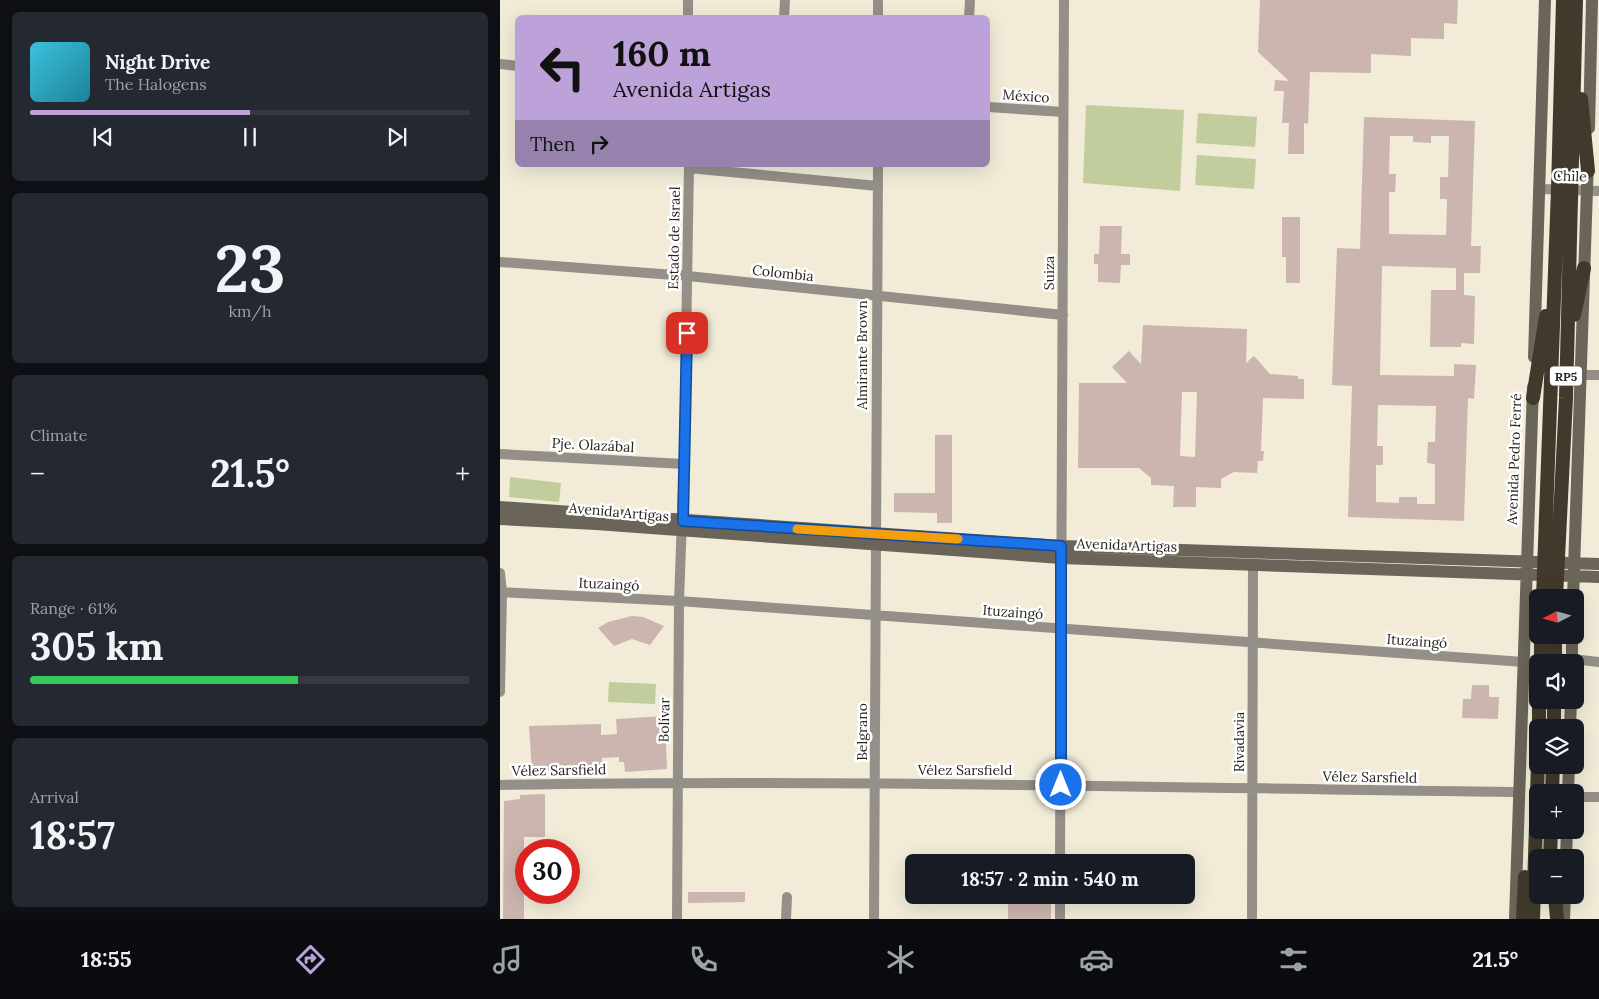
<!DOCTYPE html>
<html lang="en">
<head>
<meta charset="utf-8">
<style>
  :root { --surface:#171b24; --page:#242831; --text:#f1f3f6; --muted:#9ea1a6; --line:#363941; --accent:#bda2d9 }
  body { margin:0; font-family:Lora,serif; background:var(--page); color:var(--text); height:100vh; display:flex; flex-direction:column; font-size:19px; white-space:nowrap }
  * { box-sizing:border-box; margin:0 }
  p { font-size:16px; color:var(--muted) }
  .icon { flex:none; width:28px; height:28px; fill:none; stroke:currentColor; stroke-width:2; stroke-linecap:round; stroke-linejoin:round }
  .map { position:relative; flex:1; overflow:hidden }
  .sheet { display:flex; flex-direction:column; gap:12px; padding:12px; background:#0d0f14; width:500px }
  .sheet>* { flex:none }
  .top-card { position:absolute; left:15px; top:15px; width:475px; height:152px; border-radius:8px; box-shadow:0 5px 20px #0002; background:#bda2d9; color:#111; overflow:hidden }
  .needle { width:32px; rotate:264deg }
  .buttons { position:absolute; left:1029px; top:589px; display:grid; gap:10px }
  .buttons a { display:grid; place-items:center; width:55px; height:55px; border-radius:8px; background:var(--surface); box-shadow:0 5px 20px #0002; font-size:25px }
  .speed { position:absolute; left:15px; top:839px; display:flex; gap:10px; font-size:25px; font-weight:700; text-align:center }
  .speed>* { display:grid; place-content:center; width:65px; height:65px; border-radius:50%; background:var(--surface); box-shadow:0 5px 20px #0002; line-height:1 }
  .speed .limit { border:8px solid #d22; background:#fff; color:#111 }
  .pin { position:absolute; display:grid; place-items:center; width:42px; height:42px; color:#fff; margin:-21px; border-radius:10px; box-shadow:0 2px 8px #0006 }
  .me { position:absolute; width:55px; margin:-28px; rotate:0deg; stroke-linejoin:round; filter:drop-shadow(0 0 4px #0008) }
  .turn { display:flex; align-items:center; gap:18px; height:105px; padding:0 15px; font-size:22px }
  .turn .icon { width:65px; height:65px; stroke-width:2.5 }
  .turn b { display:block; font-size:35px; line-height:42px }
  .then { display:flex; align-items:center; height:48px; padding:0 15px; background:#0003; gap:10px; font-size:19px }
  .big { font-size:38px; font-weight:800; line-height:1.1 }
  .sheet .widget { flex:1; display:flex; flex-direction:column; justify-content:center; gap:8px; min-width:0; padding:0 18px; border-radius:8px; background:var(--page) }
  .sheet .dial { align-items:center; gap:0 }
  .dial b { font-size:65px; line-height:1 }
  .song { display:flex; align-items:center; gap:15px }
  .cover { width:60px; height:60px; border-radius:8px; background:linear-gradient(135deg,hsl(190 70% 55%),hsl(190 70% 35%)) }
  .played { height:5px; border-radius:2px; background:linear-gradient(90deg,var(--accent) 50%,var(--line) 50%) }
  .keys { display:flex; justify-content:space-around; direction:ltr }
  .heat { display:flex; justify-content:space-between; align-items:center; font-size:28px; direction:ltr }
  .charge { height:8px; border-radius:4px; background:linear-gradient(90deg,#34c759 61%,var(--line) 0) }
  .trip { position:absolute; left:405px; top:854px; width:290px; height:50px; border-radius:8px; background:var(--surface); box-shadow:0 5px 20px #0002; font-weight:800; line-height:50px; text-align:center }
  .menu { display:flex; height:80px; justify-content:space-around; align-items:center; background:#090b0e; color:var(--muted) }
  .menu .icon { width:35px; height:35px }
  .menu .on { color:var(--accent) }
  .menu b { font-size:22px; color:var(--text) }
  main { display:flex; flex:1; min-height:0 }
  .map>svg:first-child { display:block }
  .green { fill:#c2cd9d }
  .building { fill:#cbb5ae; fill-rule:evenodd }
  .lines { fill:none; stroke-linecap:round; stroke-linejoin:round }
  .minor { stroke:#948f88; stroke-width:10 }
  .secondary { stroke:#6a6459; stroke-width:12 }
  .trunk { stroke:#413a2c; stroke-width:14 }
  .route-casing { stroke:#114b97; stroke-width:12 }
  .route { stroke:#1a73e8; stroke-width:9 }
  .slow { stroke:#f59e0b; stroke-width:9 }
  .labels { text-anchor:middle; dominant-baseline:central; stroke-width:5; stroke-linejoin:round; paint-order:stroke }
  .shield { fill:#fff; stroke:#686662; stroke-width:1 }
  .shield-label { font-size:12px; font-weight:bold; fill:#27251e }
  .street-label { font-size:14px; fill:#27251e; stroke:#fff }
</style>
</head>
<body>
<main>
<section class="sheet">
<div class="widget">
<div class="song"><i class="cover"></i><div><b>Night Drive</b><p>The Halogens</p></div></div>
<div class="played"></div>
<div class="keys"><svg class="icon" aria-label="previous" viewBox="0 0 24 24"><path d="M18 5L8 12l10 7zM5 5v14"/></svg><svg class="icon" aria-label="pause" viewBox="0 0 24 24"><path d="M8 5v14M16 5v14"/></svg><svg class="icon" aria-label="next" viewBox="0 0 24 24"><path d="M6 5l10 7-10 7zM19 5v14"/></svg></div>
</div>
<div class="widget dial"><b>23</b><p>km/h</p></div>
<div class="widget"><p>Climate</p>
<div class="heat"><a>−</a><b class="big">21.5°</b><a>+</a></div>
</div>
<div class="widget"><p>Range · 61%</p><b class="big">305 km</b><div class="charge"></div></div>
<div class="widget"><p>Arrival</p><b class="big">18:57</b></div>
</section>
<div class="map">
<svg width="1099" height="919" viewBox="0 0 1099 919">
  <rect width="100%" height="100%" fill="#f1ebd8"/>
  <path class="green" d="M586,105L684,110L680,191L583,183Z
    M698,113L757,117L755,147L696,143Z
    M697,155L756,159L754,189L695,185Z
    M10,477L61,483L59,502L9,497Z
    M109,682L156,684L155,704L108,702Z"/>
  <path class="building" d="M760,0H958L957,24L944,23V39L911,38V56L871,54V73L810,72L808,124L804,123V154H788L789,123H782L784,91H774L775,80L789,81L758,52Z
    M864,117L975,121L971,246H981L980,273H964V295L975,296L974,344L961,343V347H930L931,290H956V268L882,266L880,375L954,376V364L976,365L974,399L968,398L964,521L848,517L852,386L832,385L837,248L860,249ZM890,136H913V142L931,143V136H949L948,177H940V199H947L946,235L889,234V192H895L896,174H889ZM878,405L936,406L935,442H928L927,463L935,464V504H917V497H899V503L876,502V465H883V446H877Z
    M782,217H800V283H786V257H782Z
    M600,226H622L621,254H630V265H621L620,283L598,282V264H594V254H599Z
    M643,325L747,329L746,363L754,356L770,374L798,376V379H804V399L763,398L761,451H764L763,461H758L757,473L734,472L721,479V488L696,487V507H673L674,486L651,485V478L639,468H578L579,383H627L612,367L629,351L641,364ZM682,392H697L695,457L680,456Z
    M435,435H452V523H437V513L394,512V493H435Z
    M132,616L143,617L164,626L150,645L132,639L114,646L98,628L108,622Z
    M972,685H989V697H999L998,719L962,718L963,699H971Z
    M165,716L167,769L125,772L124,762H119V757L102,758L103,768L32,771L29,726L101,724V735L117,734L116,719Z
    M45,794V837H24V919H3L4,801L20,799V795Z
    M188,892H245V902L188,903Z
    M535,895H551V919H508V904H512V899H535Z"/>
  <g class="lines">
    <path class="minor" d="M188,18V0
      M284,18L285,0
      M378,18V0
      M469,18L470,0
      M0,64L18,66
      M488,107L563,112
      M189,168L378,186
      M1041,189L1099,191
      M0,262L188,276L563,315
      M1081,375H1099
      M0,454L184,464
      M0,573L2,592L0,692
      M0,592L179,601L1024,662
      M1072,659L1099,662
      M0,785C340,779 679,788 1019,792
      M1075,797H1099
      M560,862L564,0
      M177,919L179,601L184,464L189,165
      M286,919L287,897
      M374,919L378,165
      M560,919V895
      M752,919L753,565"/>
    <path class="secondary" d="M1089,128L1092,0
      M1034,357L1045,0
      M0,507L561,546L1099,564
      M0,519L96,524L561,558L1099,577
      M1073,598L1088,160
      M1072,662V635
      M1070,728L1071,700
      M1068,792L1069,765
      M1066,858L1067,830
      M1015,919L1033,387
      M1064,919L1065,895"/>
    <path class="trunk" d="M1081,99L1088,171
      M1074,315L1084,268
      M1033,398L1046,316
      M1043,598L1058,189L1063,0
      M1056,598L1066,398L1076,0
      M1041,662V635
      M1055,662V635
      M1039,728V700
      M1054,728V700
      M1052,792L1053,765
      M1050,858L1051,830
      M1055,895L1057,919
      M1023,919L1025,877
      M1033,919L1038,763"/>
  </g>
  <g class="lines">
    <defs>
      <path id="route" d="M187,333L183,521L561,546V785"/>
    </defs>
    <use href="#route" class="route-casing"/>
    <use href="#route" class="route"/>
    <path class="slow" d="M297,529L458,539"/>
  </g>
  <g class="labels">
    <rect class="shield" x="1050" y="366.5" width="32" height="19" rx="4"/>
    <g class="shield-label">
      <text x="1066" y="376">RP5</text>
    </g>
    <g class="street-label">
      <text transform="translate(526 96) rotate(4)">México</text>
      <text transform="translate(1070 176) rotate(2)">Chile</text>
      <text transform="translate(174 238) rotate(-89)">Estado de Israel</text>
      <text transform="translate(283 273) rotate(6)">Colombia</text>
      <text transform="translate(549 273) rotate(-90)">Suiza</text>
      <text transform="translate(362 355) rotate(-90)">Almirante Brown</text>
      <text transform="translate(93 445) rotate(3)">Pje. Olazábal</text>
      <text transform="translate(1014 459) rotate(-88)">Avenida Pedro Ferré</text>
      <text transform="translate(119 512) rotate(5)">Avenida Artigas</text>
      <text transform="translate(627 545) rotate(2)">Avenida Artigas</text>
      <text transform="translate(109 584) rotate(3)">Ituzaingó</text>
      <text transform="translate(513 612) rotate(4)">Ituzaingó</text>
      <text transform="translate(917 641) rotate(4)">Ituzaingó</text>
      <text transform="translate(164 720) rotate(-89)">Bolívar</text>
      <text transform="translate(362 732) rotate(-90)">Belgrano</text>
      <text transform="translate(739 742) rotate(-90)">Rivadavia</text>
      <text transform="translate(59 770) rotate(-1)">Vélez Sarsfield</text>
      <text x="465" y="770">Vélez Sarsfield</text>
      <text transform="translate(870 777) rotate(1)">Vélez Sarsfield</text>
    </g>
  </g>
</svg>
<div class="buttons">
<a><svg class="needle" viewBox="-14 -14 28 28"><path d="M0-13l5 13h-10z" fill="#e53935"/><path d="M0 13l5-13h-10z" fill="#9ea1a6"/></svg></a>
<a><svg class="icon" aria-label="sound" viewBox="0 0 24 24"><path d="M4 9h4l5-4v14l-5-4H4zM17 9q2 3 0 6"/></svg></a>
<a><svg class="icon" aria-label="layers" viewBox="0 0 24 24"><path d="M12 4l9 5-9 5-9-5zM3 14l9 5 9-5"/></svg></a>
<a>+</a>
<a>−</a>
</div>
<div class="speed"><div class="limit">30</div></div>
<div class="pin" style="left:187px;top:333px;background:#d93025"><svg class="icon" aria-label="arrive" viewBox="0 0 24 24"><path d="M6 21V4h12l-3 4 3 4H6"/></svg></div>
<svg class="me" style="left:561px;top:785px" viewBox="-20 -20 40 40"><circle r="17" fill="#1a73e8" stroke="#fff" stroke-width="3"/><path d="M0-11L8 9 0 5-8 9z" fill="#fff"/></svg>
<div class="trip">18:57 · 2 min · 540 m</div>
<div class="top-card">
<div class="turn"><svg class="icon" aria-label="left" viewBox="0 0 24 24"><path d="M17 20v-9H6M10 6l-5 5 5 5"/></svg><div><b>160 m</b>Avenida Artigas</div></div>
<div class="then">Then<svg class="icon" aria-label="right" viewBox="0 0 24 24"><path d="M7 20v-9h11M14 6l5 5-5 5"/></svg></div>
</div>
</div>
</main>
<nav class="menu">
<b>18:55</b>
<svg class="icon on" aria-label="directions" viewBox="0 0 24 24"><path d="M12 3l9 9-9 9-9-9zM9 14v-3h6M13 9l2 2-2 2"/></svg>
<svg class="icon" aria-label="music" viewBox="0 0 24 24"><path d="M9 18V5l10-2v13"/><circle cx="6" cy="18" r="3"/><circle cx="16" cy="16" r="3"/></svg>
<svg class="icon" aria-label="phone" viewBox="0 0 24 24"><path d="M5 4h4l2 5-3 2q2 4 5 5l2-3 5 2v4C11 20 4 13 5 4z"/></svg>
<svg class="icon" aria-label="climate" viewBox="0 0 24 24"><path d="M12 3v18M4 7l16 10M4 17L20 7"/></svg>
<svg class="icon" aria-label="car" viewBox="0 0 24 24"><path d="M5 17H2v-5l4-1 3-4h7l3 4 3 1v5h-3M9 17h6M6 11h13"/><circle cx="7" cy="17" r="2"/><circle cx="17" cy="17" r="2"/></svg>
<svg class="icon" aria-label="filters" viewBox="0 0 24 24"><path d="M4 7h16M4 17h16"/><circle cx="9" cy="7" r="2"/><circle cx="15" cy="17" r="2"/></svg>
<b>21.5°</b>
</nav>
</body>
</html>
